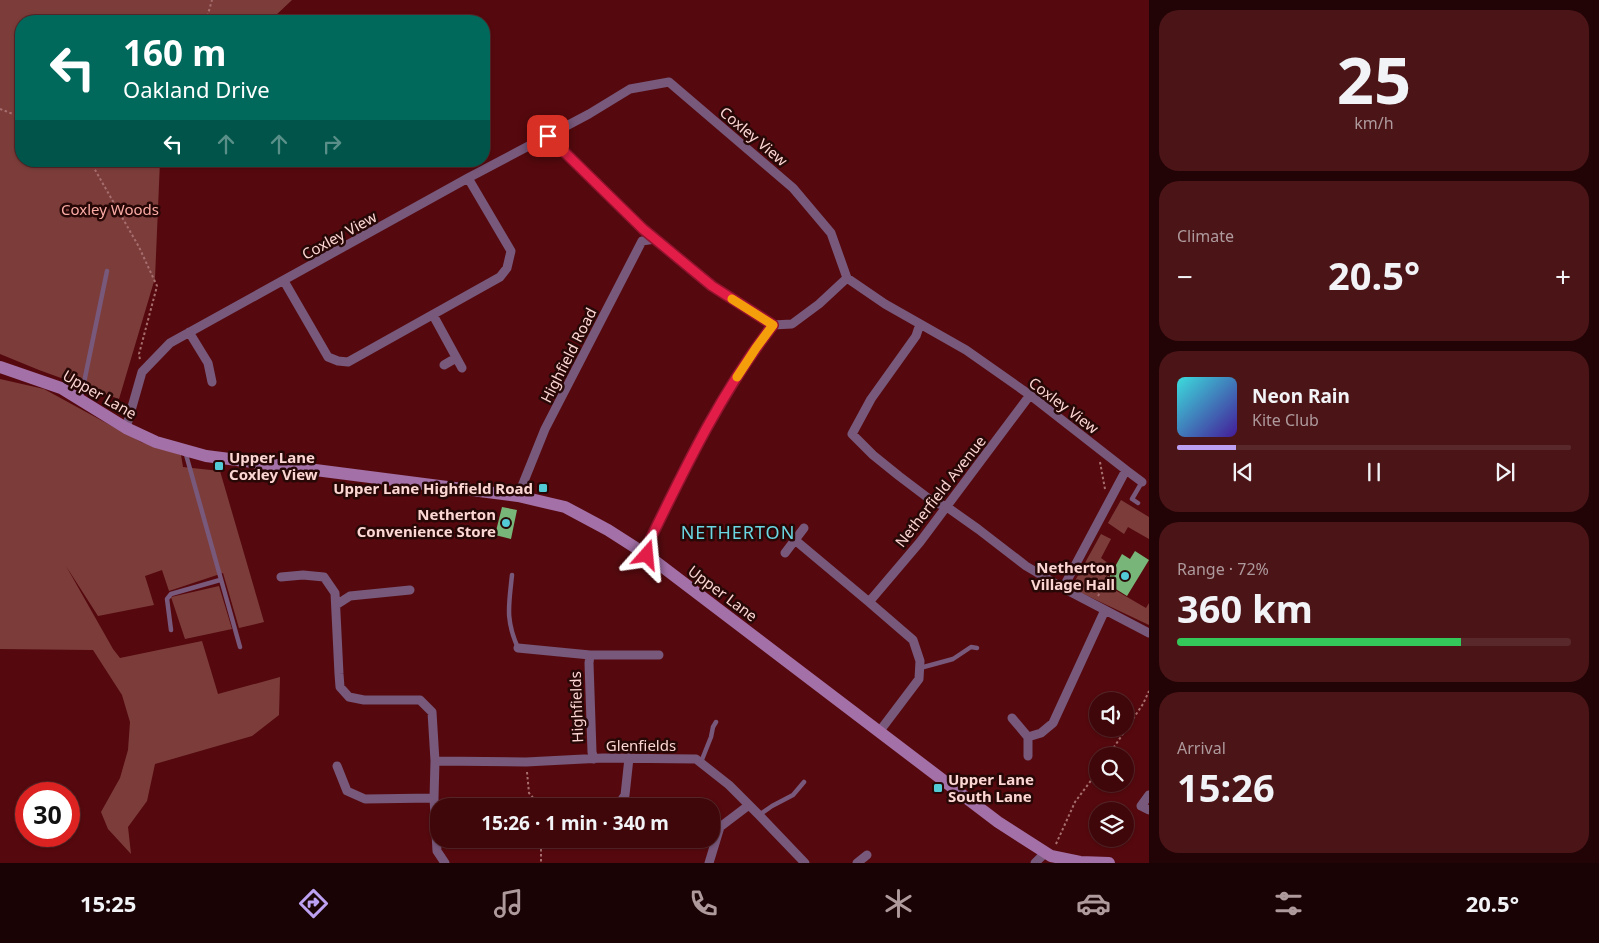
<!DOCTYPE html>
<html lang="en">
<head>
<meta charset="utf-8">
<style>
  :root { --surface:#40070a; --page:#4b1518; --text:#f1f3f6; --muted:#ae999c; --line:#59282b; --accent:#bca0f2 }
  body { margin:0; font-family:"Noto Sans",sans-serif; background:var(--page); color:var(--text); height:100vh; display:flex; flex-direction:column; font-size:19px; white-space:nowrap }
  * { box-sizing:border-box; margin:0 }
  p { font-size:16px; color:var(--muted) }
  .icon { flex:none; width:28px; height:28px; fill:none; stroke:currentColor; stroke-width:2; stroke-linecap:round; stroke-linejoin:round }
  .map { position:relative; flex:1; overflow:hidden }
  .sheet { display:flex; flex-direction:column; gap:10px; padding:10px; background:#230406; width:450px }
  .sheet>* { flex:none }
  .hud { position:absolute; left:15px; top:15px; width:475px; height:152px; border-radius:20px; box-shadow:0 1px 4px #0004,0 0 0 1px var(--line); background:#00695c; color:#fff; overflow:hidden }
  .controls { position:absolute; left:1089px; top:692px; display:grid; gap:10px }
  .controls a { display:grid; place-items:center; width:45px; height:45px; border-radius:50%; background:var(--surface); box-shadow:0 1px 4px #0004,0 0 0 1px var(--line); font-size:25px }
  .speed { position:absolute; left:15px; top:782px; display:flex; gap:10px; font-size:25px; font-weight:700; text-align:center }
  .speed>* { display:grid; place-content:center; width:65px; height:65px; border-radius:50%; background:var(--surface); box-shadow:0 1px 4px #0004,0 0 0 1px var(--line); line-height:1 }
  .speed .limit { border:8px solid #d22; background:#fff; color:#111 }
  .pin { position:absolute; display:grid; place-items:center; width:42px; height:42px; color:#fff; margin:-21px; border-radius:10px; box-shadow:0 2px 8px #0006 }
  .me { position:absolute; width:55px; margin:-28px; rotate:18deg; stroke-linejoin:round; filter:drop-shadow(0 0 4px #0008) }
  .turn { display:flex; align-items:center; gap:18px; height:105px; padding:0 25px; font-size:22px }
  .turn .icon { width:65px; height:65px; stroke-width:2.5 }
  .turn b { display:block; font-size:35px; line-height:42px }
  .lanes { display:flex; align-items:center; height:48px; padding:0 25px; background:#0003; justify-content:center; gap:25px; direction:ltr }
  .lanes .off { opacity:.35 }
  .big { font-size:38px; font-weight:700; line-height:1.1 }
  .sheet .widget { flex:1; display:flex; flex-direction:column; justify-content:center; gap:8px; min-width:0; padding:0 18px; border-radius:20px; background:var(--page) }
  .sheet .dial { align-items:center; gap:0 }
  .dial b { font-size:65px; line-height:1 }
  .song { display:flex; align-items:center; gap:15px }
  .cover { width:60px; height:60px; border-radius:8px; background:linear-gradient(135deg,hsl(180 70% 55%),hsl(260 70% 35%)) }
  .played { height:5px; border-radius:2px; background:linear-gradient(90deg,var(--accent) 15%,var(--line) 15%) }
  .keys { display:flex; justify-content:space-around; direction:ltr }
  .heat { display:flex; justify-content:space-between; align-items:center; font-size:28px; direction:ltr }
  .charge { height:8px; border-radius:4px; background:linear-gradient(90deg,#34c759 72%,var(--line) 0) }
  .trip { position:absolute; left:430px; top:798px; width:290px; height:50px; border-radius:20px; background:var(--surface); box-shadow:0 1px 4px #0004,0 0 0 1px var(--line); font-weight:700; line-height:50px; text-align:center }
  .dock { display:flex; height:80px; justify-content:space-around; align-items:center; background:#1a0304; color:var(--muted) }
  .dock .icon { width:35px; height:35px }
  .dock .selected { color:var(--accent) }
  .dock b { font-size:22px; color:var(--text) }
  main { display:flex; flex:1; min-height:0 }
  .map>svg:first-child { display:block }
  .green { fill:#7c3d3a }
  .building { fill:#78b578 }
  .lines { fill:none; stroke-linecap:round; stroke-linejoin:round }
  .path { stroke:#a76e6f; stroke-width:2; stroke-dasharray:2.5 2.5; stroke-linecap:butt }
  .service { stroke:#78587b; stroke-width:4.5 }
  .minor { stroke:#78587b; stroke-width:9 }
  .secondary { stroke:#a370a7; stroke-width:12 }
  .route-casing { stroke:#92132f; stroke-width:12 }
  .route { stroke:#e11d48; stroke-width:9 }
  .slow { stroke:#f59e0b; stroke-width:9 }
  .poi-dot { fill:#52cbd7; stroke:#270807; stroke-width:2 }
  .labels { text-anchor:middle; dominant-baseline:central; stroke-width:5; stroke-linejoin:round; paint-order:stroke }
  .street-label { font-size:15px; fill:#fcd6d2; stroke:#270807 }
  .park-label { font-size:15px; fill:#fcaca6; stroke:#270807 }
  .poi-label { font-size:15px; font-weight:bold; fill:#fcd6d2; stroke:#270807; text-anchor:end }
  .quarter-label { font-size:18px; letter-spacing:1px; fill:#6bd7e2; stroke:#270807 }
</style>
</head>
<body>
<main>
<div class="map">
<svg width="1149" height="863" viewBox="0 0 1149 863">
  <rect width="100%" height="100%" fill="#55090e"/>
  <path class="green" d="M0,0H292L274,17L268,21H21V161H160L155,278L119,399L39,370L0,354Z
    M0,379L44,389L141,442L181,455L183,467L220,471L264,622L239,628L223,573L169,591L162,570L145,576L154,605L98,616L66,566L113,649L120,658L202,641L218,694L280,677L279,715L252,736L155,764L147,801L128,827L131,854L108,829L101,812L120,778L128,750L130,722L122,695L93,650L0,649Z
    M1121,500L1149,517V539L1128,527L1124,534L1108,523Z
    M1101,534L1111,539L1101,558L1112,566L1103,583L1146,608L1149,603V625L1071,588Z
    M219,586L232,629L185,639L171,597Z"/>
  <path class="building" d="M502,507L517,510L511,539L495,535Z
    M1135,551L1149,560L1127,596L1106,583L1122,554L1130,559Z"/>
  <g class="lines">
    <path class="path" d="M206,21L212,0
      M0,109L21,117
      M90,161L139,247L157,286L139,354L140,360
      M1100,462L1105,489
      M1098,596L1114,566
      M1108,756L1143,704L1149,691
      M527,772L529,793L540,806
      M541,839V863
      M1056,844L1075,802L1098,771"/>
    <path class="service" d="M81,397L107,271
      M185,451L240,647
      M1138,503L1132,499L1142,482
      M512,575C509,605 505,619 518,648
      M171,630L167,599L171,594L220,580
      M920,668L953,659L971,647L977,648
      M701,762L711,737L713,727L716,722
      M759,815L772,806L793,795L804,782"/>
    <path class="minor" d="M548,136L643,229L712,286L773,325L792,324L819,304L847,278
      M284,281L328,357L338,361L348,362L500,277L507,268L511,251L468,178
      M433,315L462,368
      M920,324L916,336L871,399L852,434L873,455L899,476L932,501L947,507L978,529L1026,566L1063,588L1149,633
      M189,332L208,363L212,382
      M444,365L456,358
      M126,428L142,372L170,343L468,178L589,114L630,89L669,82L793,188L831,233L847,278L885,304L966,350L1030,395L1126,470L1063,588
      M1126,470L1142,482
      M518,496L545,429L642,241L655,239
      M795,540L869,602
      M785,553L804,528
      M647,555V546C684,470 721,392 773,325
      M281,577L303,575L324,577L335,593L339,674L340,687L349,697L364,700H420L432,712L435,761L434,798L437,851L445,863
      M336,605L350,596L410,590
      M518,648L590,655
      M1012,718L1028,737
      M879,732L919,679L920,661L913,640L869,602L920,542L1030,395
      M1028,756V737L1041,733L1053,723L1105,610
      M594,759L592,752L589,663L590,655H659
      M435,761L526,762L603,758L696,759L729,785L759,815L805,863
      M337,766L347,791L365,799L434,798
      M1149,795L1141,806L1149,810
      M618,806L625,795L629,758
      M709,863L720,827L749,805
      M857,863L867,855
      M1035,863L1045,853"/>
    <path class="secondary" d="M0,367L61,388L126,428L156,442L206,456L518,496L565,507L608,530L647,555L998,822L1051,856L1080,862L1109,863"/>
  </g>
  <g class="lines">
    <defs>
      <path id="route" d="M548,136L643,229L712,286L773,325C721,392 684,470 647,546V555"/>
    </defs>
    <use href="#route" class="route-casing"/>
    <use href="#route" class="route"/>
    <path class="slow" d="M732,299L773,325L756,348L737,377"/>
  </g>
  <g class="poi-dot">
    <rect x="214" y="461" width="10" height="10" rx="2.5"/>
    <rect x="538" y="483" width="10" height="10" rx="2.5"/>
    <circle cx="506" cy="523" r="5"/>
    <circle cx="1125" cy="576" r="5"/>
    <rect x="933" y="783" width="10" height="10" rx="2.5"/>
  </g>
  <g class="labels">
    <g class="street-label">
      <text transform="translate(754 136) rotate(40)">Coxley View</text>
      <text transform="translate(339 235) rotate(-29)">Coxley View</text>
      <text transform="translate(568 355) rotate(-63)">Highfield Road</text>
      <text transform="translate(100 394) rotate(30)">Upper Lane</text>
      <text transform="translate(1064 405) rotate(37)">Coxley View</text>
      <text transform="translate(940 491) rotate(-52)">Netherfield Avenue</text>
      <text transform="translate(723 593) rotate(37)">Upper Lane</text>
      <text transform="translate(576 707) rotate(-92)">Highfields</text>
      <text x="641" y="745">Glenfields</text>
    </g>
    <g class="park-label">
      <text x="110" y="209">Coxley Woods</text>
    </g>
    <g class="poi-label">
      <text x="229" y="457" text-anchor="start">Upper Lane<tspan x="229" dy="17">Coxley View</tspan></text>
      <text x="533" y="488">Upper Lane Highfield Road</text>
      <text x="496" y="514">Netherton<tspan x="496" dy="17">Convenience Store</tspan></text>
      <text x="1115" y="567">Netherton<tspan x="1115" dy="17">Village Hall</tspan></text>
      <text x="948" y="779" text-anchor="start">Upper Lane<tspan x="948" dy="17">South Lane</tspan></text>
    </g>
    <g class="quarter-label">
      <text x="738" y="532">NETHERTON</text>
    </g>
  </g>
</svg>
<div class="controls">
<a><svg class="icon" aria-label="sound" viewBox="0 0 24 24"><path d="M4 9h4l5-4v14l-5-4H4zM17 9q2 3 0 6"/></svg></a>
<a><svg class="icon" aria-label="search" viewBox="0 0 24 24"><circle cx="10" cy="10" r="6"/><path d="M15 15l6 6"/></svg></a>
<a><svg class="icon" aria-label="layers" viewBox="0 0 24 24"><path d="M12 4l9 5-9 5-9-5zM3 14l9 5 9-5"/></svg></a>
</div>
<div class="speed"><div class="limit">30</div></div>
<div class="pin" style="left:548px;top:136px;background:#d93025"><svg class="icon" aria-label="arrive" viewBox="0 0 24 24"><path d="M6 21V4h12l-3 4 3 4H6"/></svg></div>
<svg class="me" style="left:647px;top:555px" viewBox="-20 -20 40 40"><path d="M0-17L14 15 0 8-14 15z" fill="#e11d48" stroke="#fff" stroke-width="4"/></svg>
<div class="trip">15:26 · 1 min · 340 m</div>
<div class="hud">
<div class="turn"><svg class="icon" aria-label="left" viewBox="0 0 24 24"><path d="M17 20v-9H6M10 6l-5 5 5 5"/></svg><div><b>160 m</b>Oakland Drive</div></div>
<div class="lanes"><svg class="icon" aria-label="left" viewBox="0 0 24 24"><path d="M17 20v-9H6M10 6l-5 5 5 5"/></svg><svg class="icon off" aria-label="ahead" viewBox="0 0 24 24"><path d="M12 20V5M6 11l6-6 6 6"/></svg><svg class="icon off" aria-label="ahead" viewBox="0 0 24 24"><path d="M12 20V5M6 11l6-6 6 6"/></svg><svg class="icon off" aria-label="right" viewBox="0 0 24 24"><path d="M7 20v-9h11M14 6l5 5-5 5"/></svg></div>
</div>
</div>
<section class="sheet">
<div class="widget dial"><b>25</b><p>km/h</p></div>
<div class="widget"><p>Climate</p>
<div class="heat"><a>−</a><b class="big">20.5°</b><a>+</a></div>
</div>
<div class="widget">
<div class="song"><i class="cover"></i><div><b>Neon Rain</b><p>Kite Club</p></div></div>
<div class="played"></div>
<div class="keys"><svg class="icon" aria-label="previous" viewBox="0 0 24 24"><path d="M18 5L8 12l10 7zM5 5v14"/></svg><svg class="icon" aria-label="pause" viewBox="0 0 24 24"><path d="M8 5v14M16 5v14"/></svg><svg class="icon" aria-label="next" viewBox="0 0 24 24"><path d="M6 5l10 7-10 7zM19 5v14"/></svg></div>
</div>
<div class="widget"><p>Range · 72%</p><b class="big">360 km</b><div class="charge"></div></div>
<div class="widget"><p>Arrival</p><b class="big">15:26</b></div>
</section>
</main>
<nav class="dock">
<b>15:25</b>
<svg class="icon selected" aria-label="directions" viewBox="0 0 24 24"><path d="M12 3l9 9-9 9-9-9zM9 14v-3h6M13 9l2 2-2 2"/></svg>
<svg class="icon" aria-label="music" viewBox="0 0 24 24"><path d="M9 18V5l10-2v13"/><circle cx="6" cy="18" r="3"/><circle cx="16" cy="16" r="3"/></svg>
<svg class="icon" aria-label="phone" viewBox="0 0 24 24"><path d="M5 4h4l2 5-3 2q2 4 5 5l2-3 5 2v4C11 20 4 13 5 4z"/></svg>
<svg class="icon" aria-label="climate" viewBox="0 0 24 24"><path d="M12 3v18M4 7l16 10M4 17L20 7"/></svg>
<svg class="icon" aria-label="car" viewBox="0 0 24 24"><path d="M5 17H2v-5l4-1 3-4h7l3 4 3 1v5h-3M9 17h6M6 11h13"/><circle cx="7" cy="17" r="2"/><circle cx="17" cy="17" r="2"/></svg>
<svg class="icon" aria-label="filters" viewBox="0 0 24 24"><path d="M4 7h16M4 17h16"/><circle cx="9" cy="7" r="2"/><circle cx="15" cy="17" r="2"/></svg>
<b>20.5°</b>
</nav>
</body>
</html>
